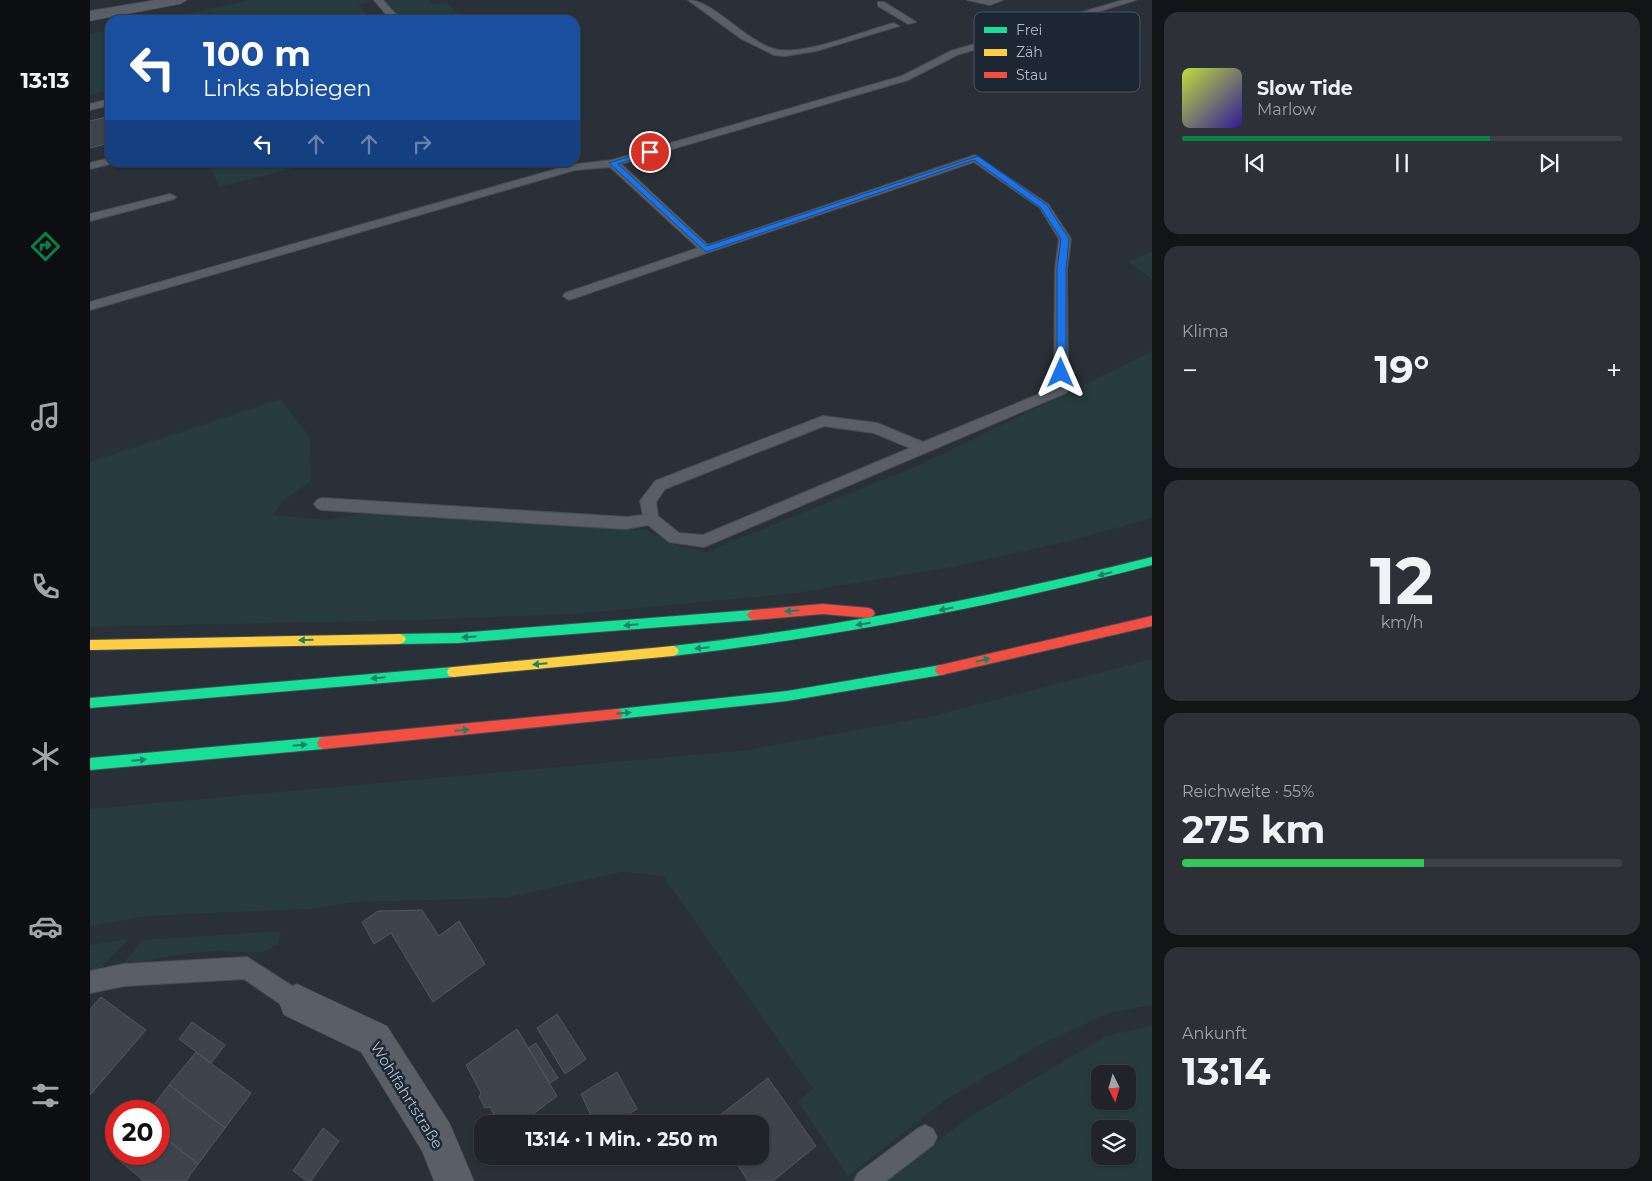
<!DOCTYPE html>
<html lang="de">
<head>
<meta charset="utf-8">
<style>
  :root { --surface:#20242a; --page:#2d3036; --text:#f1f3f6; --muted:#a2a4a8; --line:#3d4147; --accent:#0b8043 }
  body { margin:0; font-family:Montserrat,sans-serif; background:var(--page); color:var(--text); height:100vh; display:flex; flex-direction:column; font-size:19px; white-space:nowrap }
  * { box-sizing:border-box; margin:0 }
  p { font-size:16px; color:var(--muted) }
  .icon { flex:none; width:28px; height:28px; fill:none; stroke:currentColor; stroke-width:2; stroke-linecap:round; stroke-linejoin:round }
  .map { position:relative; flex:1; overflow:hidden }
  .details { display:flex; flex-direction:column; gap:12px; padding:12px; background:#121417; width:500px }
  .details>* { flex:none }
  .top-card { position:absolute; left:15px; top:15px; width:475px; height:152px; border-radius:15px; box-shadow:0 1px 4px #0004,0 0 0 1px var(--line); background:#1a4fa0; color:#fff; overflow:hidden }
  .needle { width:32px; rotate:175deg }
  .fabs { position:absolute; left:1001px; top:1065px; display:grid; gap:10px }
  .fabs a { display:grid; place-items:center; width:45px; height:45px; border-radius:10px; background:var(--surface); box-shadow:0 1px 4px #0004,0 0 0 1px var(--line); font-size:25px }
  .speed { position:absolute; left:15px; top:1100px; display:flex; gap:10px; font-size:25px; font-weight:700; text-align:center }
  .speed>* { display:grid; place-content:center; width:65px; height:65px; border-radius:50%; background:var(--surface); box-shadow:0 1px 4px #0004,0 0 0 1px var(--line); line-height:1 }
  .speed .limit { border:8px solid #d22; background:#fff; color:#111 }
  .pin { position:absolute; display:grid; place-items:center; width:42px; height:42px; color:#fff; margin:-21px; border:2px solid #fff; border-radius:50%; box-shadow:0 1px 5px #0007 }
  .me { position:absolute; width:55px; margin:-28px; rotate:0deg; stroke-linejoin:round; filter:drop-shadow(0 0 4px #0008) }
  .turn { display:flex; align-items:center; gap:18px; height:105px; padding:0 15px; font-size:22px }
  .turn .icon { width:65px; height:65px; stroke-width:2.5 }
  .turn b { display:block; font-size:35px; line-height:42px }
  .lanes { display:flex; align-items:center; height:48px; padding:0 15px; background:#0003; justify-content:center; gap:25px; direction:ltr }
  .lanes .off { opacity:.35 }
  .big { font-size:38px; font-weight:700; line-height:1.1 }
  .details .tile { flex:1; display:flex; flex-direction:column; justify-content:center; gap:8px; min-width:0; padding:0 18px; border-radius:15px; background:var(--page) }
  .details .dial { align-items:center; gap:0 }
  .dial b { font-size:65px; line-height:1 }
  .song { display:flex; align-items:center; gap:15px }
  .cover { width:60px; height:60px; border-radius:8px; background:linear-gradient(135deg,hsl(70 70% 55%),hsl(250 70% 35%)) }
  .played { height:5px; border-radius:2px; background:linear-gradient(90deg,var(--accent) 70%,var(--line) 70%) }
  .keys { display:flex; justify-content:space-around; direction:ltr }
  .heat { display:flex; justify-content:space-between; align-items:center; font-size:28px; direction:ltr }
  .charge { height:8px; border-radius:4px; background:linear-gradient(90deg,#34c759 55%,var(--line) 0) }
  .trip { position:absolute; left:384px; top:1115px; width:295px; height:50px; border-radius:15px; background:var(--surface); box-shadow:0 1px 4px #0004,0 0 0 1px var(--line); font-weight:700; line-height:50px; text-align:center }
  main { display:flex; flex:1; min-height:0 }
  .tab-bar { display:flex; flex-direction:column; width:90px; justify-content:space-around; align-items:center; background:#0d0e11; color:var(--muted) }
  .tab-bar .icon { width:35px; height:35px }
  .tab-bar .on { color:var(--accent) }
  .tab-bar b { font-size:22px; color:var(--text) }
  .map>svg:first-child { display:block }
  .green { fill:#273a3e; fill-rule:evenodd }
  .building { fill:#3f444c; stroke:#52575f }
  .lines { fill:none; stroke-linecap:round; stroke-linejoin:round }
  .lane-casing { stroke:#484c55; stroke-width:2 }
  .street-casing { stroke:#484c55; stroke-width:1 }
  .fast-casing { stroke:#474c53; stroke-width:2 }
  .slow-casing { stroke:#474c53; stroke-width:2 }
  .jam-casing { stroke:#474c53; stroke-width:2 }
  .lane { fill:#5a5e66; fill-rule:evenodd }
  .street { fill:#5a5e66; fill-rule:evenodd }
  .fast { fill:#16e098; fill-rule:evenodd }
  .slow { fill:#ffcf43; fill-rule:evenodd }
  .jam { fill:#f24e42; fill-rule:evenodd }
  .oneway { fill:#1a8366 }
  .route { fill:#1a73e8; stroke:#114b97 }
  .labels { text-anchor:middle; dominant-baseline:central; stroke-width:5; stroke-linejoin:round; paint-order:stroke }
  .near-street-label { font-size:15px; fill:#b4bcc9; stroke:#1d2633 }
  .key { fill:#1d2633; stroke:#4a5360; stroke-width:1 }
  .key-label { font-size:14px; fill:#b4bcc9 }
</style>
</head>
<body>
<main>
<nav class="tab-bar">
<b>13:13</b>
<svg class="icon on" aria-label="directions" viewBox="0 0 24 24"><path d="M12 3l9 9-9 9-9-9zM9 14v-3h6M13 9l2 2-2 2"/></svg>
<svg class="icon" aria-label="music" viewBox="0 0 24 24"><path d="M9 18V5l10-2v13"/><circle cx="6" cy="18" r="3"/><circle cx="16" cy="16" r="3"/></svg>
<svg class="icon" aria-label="phone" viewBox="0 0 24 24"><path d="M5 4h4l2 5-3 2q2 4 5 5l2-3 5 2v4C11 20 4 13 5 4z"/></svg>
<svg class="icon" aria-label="climate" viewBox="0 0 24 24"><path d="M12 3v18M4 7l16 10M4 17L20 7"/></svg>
<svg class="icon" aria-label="car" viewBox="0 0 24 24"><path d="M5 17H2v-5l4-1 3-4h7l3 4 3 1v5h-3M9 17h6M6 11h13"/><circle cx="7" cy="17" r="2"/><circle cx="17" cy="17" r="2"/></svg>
<svg class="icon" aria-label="filters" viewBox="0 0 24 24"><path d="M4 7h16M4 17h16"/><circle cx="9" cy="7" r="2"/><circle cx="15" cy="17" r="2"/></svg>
</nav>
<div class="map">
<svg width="1062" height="1181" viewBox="0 0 1062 1181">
  <rect width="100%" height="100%" fill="#2a3038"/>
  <path class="green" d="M161,0H278L279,2L268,5L282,20H68Z
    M294,0H339L343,4L356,2L375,20H313Z
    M20,30V90L0,95V34Z
    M118,163H222L130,187Z
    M1062,251V279L1038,262Z
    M1062,351V518L975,542L866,566L707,593L486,614L331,620L0,627V462L190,399L220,437L221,481L192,502L183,515L238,520L276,512L556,530L586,545L616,552L832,464Z
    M1062,659V1005L1018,1013L948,1046L857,1099L758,1176L708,1101L723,1089L573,876L531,872L416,898L266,902L220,909L57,916L0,926V809L657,750L843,716Z
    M191,931L188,944L171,953L125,951L85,955L32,965L52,940Z
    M39,939L9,969L0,971V945Z
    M1062,1026V1181H796L878,1118L1016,1036ZM1010,1074H1038V1101H1010ZM1010,1129H1038V1156H1010Z"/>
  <path class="building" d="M20,116V143L0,148V121Z
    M332,910L349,936L369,921L395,964L343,1002L301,933L284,944L272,922L288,911Z
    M11,997L56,1030L0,1095V1009Z
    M467,1014L496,1059L475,1074L447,1028Z
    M102,1022L135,1045L121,1063L89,1039Z
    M427,1029L467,1096L430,1124H409L400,1107L395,1108L389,1097L391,1093L376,1065Z
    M446,1043L468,1078L460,1083L438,1048Z
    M106,1052L161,1093L135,1128L79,1085Z
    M527,1072L547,1109L523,1124H505L491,1094Z
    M678,1078L726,1146L683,1181H658L642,1156H670V1124L620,1123Z
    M79,1085L135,1128L108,1164L69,1133V1111H59Z
    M233,1128L249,1141L221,1181H217L203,1171Z
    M69,1133L108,1164L96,1181H54L23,1155L26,1151V1154H69Z"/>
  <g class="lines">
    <defs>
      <path id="lane" d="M284,0H293L311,20H301Z
        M598,0C622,0 656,41 684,49C713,57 773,31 804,23L809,26L726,51L695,56L684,55L650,38Z
        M877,0H913L900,5Z
        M1033,0H1046L867,55L818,80L531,164L618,245L885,155L958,204L981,239L977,269L978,390L976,393L614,547L579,542L558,525L536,529L232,510L227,508L224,504L227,500L232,498L536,517L553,515L550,501L565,481L733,416L787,423L833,442L964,388L965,269L969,239L950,208L884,162L479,300L473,296L475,293L608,248L520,167L485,170L0,310V302L480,165L522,160L812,76L861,51ZM734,426L784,433L820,448L613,535L589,533L568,516L566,502L575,489Z
        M788,2H794L826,22L818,24L788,6Z
        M20,99V105L0,110V104Z
        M20,158V162L24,163L0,169V163Z
        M80,194L86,197L84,199L0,221V214Z
        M157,957L215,994L218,1002L215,1010L207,1013L199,1010L154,979L34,986L0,993V971L34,964Z
        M835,1125L843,1129L847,1137L843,1145L796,1181H764L768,1173L827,1129Z"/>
      <path id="street" d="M65,0H97L90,4L0,21V11Z
        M207,984L297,1026L360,1124L384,1181H344L332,1151L271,1052L194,1015L189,1002L194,989Z"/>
      <path id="fast" d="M1062,557V565C904,606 745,637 583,656L579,654L577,651L579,648L583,646C745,627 904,597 1062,557Z
        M663,610L667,612L669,615L667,618L663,620L368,643L310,644L306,642L304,639L306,636L310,634L368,633Z
        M851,665L855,666L857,670L855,674L851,675L697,701L527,719L523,718L521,714L523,710L527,709L697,691Z
        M363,667L367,668L369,672L367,676L363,677L0,708V698Z
        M233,737L237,739L239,743L237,747L233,749L0,770V758Z"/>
      <path id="slow" d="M310,634L314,636L316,639L314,642L310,644L0,650V640Z
        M583,646L587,648L589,651L587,654L583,656L363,677L359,676L357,672L359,668L363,667Z"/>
      <path id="jam" d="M733,604L779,608L783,610L785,613L783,616L779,618L733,614L663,620L659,618L657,615L659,612L663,610Z
        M1062,616V626L851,675L847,674L845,670L847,666L851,665Z
        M527,709L531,710L533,714L531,718L527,719L233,749L229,747L227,743L229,739L233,737Z"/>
    </defs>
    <use href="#lane" class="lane-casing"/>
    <use href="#street" class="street-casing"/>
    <use href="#fast" class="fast-casing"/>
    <use href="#slow" class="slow-casing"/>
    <use href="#jam" class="jam-casing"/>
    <use href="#lane" class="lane"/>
    <use href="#street" class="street"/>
    <use href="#fast" class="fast"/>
    <use href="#slow" class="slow"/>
    <use href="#jam" class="jam"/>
  </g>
  <defs><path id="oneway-solid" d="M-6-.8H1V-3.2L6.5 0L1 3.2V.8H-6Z" transform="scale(1.25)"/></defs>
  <g class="oneway">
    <use href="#oneway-solid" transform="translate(1015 574) rotate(165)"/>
    <use href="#oneway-solid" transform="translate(856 609) rotate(168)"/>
    <use href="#oneway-solid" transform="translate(702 611) rotate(175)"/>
    <use href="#oneway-solid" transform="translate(773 624) rotate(171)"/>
    <use href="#oneway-solid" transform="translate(541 625) rotate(175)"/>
    <use href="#oneway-solid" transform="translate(379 637) rotate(176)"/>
    <use href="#oneway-solid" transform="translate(216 640) rotate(179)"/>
    <use href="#oneway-solid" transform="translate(612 648) rotate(174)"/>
    <use href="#oneway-solid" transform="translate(893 660) rotate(-13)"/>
    <use href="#oneway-solid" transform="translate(450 664) rotate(175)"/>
    <use href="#oneway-solid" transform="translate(288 678) rotate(175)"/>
    <use href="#oneway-solid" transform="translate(534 713) rotate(-6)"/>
    <use href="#oneway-solid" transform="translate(372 730) rotate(-5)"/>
    <use href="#oneway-solid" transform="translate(210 745) rotate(-5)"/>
    <use href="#oneway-solid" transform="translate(49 760) rotate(-5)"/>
  </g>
  <path class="route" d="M557,151L563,152L528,164L617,246L888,156L957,205L979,239L976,269V373L971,376L967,373V269L971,239L951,208L884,160L616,252L519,163Z"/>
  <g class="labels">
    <g class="near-street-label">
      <text transform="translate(317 1095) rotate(58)">Wohlfahrtstraße</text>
    </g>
  </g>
  <rect x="884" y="12" width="166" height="80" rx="8" class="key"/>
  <rect x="894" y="27" width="23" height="6" fill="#16e098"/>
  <rect x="894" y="49" width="23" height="7" fill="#ffcf43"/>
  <rect x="894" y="72" width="23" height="6" fill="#f24e42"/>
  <g class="key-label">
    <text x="926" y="35">Frei</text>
    <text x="926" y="57">Zäh</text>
    <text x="926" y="80">Stau</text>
  </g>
</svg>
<div class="fabs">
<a><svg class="needle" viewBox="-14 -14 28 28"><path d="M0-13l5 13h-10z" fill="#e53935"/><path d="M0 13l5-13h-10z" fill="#a2a4a8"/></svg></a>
<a><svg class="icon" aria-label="layers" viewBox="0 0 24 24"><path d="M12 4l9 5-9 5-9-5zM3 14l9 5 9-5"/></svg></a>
</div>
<div class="speed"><div class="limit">20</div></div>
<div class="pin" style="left:560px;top:152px;background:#d93025"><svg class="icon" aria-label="arrive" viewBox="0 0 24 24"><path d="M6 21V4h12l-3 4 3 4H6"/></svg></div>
<svg class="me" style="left:971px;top:373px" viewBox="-20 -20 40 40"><path d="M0-17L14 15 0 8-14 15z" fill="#1a73e8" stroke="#fff" stroke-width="4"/></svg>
<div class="trip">13:14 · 1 Min. · 250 m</div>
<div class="top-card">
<div class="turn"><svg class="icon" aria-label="left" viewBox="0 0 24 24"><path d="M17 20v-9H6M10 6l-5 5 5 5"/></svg><div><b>100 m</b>Links abbiegen</div></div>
<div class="lanes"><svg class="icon" aria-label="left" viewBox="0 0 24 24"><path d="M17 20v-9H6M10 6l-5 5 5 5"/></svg><svg class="icon off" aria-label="ahead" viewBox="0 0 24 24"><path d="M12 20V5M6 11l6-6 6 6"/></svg><svg class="icon off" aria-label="ahead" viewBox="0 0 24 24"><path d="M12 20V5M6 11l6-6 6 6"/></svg><svg class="icon off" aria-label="right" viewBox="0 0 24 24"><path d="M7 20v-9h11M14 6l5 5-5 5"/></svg></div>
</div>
</div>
<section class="details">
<div class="tile">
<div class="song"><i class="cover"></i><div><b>Slow Tide</b><p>Marlow</p></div></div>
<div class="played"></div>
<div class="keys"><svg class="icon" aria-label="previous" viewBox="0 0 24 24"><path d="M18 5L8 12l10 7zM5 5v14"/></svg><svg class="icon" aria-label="pause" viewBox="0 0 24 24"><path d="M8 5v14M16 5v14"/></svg><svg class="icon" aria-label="next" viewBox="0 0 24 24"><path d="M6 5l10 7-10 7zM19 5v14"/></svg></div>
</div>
<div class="tile"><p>Klima</p>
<div class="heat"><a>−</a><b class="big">19°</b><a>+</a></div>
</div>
<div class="tile dial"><b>12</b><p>km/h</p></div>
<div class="tile"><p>Reichweite · 55%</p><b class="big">275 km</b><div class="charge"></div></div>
<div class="tile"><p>Ankunft</p><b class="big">13:14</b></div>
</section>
</main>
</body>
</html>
